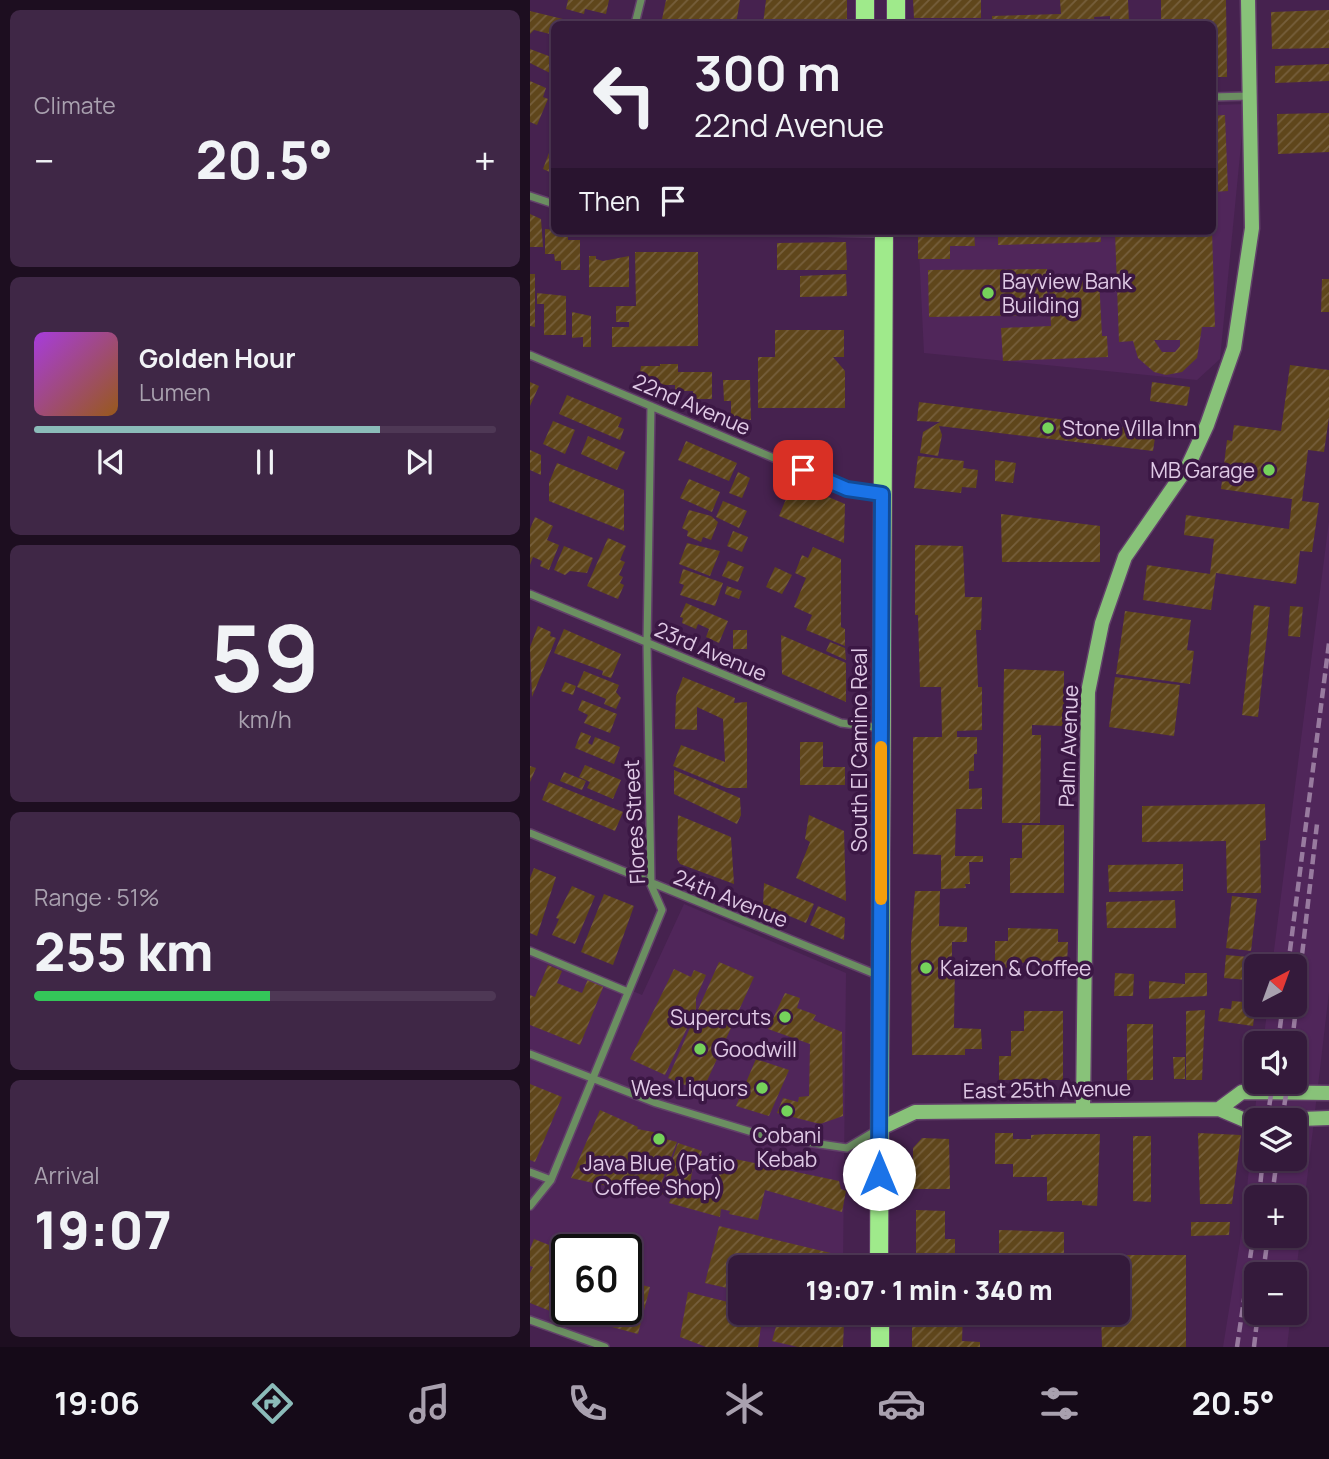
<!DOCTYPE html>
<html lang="en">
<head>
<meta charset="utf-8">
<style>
  :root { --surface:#341a3b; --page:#3f2746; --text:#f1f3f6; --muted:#a9a1af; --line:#4e3855; --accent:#8bbbb9 }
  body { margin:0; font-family:Manrope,sans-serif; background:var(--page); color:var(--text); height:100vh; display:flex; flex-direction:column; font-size:26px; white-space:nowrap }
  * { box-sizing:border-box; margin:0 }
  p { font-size:23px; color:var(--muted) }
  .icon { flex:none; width:38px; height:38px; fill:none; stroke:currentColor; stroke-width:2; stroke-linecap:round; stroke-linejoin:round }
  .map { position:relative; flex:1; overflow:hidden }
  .details { display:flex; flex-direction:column; gap:10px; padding:10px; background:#1d0e20; width:530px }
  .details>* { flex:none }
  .top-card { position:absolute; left:21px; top:21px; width:665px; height:214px; border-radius:10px; box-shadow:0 2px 5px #0004,0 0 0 2px var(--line); background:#341a3b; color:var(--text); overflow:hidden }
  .needle { width:46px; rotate:41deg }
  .tools { position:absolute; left:714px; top:954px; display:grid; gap:14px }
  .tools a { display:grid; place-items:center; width:63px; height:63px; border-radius:10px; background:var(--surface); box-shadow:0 2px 5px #0004,0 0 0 2px var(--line); font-size:35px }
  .speed { position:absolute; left:21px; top:1234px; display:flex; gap:14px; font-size:35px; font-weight:700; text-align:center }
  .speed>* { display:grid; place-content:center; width:91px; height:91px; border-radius:50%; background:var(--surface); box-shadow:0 2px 5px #0004,0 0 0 2px var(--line); line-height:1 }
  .speed .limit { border:4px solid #111; border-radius:10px; background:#fff; color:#111 }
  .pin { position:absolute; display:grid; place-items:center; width:60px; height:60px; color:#fff; margin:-30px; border-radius:14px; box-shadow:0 4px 10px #0006 }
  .me { position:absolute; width:77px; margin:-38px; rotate:0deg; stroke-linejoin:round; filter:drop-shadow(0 0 5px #0008) }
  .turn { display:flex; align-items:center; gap:24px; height:147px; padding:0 28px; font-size:32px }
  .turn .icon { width:91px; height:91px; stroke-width:2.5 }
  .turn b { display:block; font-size:49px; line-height:60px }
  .then { display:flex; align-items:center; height:66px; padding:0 28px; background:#0003; gap:14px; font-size:26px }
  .big { font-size:52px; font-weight:800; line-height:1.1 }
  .details .tile { flex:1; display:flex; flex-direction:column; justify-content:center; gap:10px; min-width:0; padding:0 24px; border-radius:10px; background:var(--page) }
  .details .dial { align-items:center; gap:0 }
  .dial b { font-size:91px; line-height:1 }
  .song { display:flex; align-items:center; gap:21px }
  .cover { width:84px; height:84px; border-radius:10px; background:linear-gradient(135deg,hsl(280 70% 55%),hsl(30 70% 35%)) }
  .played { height:7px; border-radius:4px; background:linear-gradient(90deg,var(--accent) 75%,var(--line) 75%) }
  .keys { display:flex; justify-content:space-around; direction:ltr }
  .heat { display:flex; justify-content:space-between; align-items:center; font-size:38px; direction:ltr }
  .charge { height:10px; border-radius:5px; background:linear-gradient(90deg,#34c759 51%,var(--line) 0) }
  .trip { position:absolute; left:198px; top:1255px; width:402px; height:70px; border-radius:10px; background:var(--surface); box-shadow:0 2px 5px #0004,0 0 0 2px var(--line); font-weight:800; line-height:70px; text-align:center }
  .dock { display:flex; height:112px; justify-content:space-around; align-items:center; background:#150a18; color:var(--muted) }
  .dock .icon { width:49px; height:49px }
  .dock .current { color:var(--accent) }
  .dock b { font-size:32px; color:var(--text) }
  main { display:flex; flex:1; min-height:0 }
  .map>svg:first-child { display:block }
  .built { fill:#50265a; fill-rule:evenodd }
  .building { fill:url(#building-hatch); fill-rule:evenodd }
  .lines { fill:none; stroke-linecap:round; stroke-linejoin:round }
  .street-casing { stroke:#62406a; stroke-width:10 }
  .secondary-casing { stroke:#62406a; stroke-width:17 }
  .primary-casing { stroke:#62406a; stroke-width:20 }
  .street { stroke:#6b8f61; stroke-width:7 }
  .secondary { stroke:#88c279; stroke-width:14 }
  .primary { stroke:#9fea8b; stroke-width:18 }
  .rail { stroke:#987b9f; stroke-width:4.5; stroke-dasharray:10 5; stroke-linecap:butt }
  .route-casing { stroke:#114b97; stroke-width:18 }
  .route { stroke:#1a73e8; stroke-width:12 }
  .slow { stroke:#f59e0b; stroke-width:12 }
  .poi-dot { fill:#75d25b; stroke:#3b1744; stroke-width:2.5 }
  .labels { text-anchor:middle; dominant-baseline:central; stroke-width:7; stroke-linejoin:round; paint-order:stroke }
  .poi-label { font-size:21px; fill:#e0cae6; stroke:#3b1744; text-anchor:start }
  .street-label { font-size:21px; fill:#e0cae6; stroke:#3b1744 }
</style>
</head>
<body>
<main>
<section class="details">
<div class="tile"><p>Climate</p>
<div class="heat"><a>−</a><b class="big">20.5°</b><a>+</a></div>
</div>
<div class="tile">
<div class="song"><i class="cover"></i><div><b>Golden Hour</b><p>Lumen</p></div></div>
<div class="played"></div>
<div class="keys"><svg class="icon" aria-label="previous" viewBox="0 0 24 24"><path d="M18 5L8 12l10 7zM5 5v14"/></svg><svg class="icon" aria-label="pause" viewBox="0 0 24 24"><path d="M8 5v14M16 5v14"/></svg><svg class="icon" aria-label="next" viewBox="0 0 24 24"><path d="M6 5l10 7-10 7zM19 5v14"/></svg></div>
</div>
<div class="tile dial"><b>59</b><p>km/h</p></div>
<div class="tile"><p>Range · 51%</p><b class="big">255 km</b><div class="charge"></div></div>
<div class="tile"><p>Arrival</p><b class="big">19:07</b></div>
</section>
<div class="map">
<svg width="799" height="1347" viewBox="0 0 799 1347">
  <defs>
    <pattern id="building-hatch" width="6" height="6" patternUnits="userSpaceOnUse" patternTransform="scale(1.75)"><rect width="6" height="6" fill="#5f461b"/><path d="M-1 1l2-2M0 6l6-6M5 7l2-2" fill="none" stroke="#765f3c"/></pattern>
  </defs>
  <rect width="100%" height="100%" fill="#46224f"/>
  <path class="built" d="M715,104L690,359L667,380L394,353L388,231H682L683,105Z
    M799,521V992L765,1282V1274H726V1312L761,1313L757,1347H693L714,1217L728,1082H765V1043H733L738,1005L765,1004V966H742ZM726,1120H765V1158H726ZM726,1197H765V1236H726Z
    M154,904L316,973L313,1267H210V1312L313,1313L312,1347H75L0,1316V947L112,995ZM37,1250H96V1309H37Z"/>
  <path class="building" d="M38,0H79L76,14L55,9L54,14L36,9Z
    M136,0H210L206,24H131Z
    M236,0H317V24H233Z
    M383,0H451V18H384Z
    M530,0H598L599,24H580V16L564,17L565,24H462V16L531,14Z
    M631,0H696L697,77H682V24H631Z
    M799,10V48L742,49L741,12Z
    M0,11L41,21L40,24H24V35L4,30L0,34Z
    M382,21H433V24H382Z
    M0,49L24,58V75L0,63Z
    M799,64V81L745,83V66Z
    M0,81L16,88L13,97L18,99L7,125L0,122Z
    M799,113V152L748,154L747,114Z
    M695,115L698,191L682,192V116Z
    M24,139V174L13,169Z
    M0,214L11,219L13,247H0Z
    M15,229L38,231V240H50V270H31V261H25L24,254H15Z
    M388,231H444L445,246H420V259H388Z
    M468,231H570L571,242L468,245Z
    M585,231H682L685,327H672L667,358L652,372L636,375L624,372L608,358L603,341L589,342ZM624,340H650V346L645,352H632Z
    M316,242L317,270H247V243Z
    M105,252H168V346L82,347V327H99V322H86V306H106Z
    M59,256H66V259L73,261L99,256V287H59Z
    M517,269L518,315L399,317L398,270Z
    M0,274H5V327L0,326Z
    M316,274L317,296L270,297V276Z
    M569,278L572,336H577L578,357L473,361L471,328L521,326L519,279Z
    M792,279H799V312H791Z
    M7,293L36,296V335H14V304H7Z
    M42,312L61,316V347H53V337L42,338Z
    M245,330H314V357H303L315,371V408H228V357H245Z
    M130,364H148V372H182V399H163V391H145V385H108L111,366H130Z
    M760,365L799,370V417L794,452L778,450L772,501L789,503L782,552L770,551L766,584L686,573L681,610L613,600L617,565L680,574L684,539L654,535L656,515L759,529L762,499L691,489L697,440L702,441L704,425L751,431Z
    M193,380H220L221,420L201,417V401H194Z
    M0,382L9,386L0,406Z
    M622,382L660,387L657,406L620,401Z
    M37,395L92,418L88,427L94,429L90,440L29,414Z
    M389,402L626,431L623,451L409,426L412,435L408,456L390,453L393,432L410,422L387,421Z
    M23,421L45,430L35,454L13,444Z
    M58,436L95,452L87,470L51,454Z
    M156,441L207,463L199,481L148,460Z
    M0,450L11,455V475L0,470Z
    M388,456L434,461L433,468L448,470L446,488L432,487L431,493L384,488Z
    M465,460L486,463L483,483L465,481Z
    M27,463L94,490V531L19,501V483Z
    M208,472L220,478L212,498L199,493Z
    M159,479L190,492L182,512L150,498Z
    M263,482L315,504L314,543L249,516Z
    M193,501L217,511L209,528L186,517Z
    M159,510L181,516L188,522L181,540L173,537L171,542L157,536L158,531L152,528Z
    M471,514L570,526V562H472Z
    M5,517L23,526L17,540L29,545L19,570L10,566L12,561L3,557L0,565V529Z
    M203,531L218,537L212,552L197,546Z
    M78,538L96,546L90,560L95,562L89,575L93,577L90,583L94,585L88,599L57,586Z
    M157,543L190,551L180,576L149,564Z
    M385,545L433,546L435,597H452L451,630H446L448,687H452V730L427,731V737H447V754H444V771H439V789L452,788V809H426L425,856H453V862H439L440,884H435L436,888L411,889V855L383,854V737H412L411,687H390L388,615H385Z
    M34,546L63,558L57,573L40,571L35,575L24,570Z
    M283,547L311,559V627L315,629V646L276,630L282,615L264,607L276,578L265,573L272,555L278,558Z
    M198,561L214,567L208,582L192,576Z
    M245,567L262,575L252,594L236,587Z
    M153,569L193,583L185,606L150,595L154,585L149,583Z
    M197,586L212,591L209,599L195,594Z
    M156,603L198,621L189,643L176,637L179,629L168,624L166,629L152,623L153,618L150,617Z
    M724,605L740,607L728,717L712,715Z
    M760,606L773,607L770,637L758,636Z
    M595,611L661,620L657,650L664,651L660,684L586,674Z
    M8,626L21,632L20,636L26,638L2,697L0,647Z
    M34,629L91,654L81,678L72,675L73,671L24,653Z
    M203,630H217V649H203Z
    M251,635L316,663V702L252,674Z
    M300,642L315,648L316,660L296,651Z
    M474,669L534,671V726L502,725V735H511L510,823H472Z
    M54,671L89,685L86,692L91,698L86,709L74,704L76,699L47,687Z
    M153,677L205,698L204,703L217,702V788H197L143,766L151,745L195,762L193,719L167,707V730L145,729L146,696Z
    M585,677L650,685L644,736L579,727Z
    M35,682L46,686L43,695L31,691Z
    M52,700L87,714L80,733L54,723L58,715L48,710Z
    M51,732L61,736L58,743L62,745L65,737L90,747L84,764L45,748Z
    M270,742H293V767H315V785H270Z
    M55,765L91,780L83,799L57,788L60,782L49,777Z
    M0,766L6,768L0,782Z
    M144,770L210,798L211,815L207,824L144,794Z
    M34,772L56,781L52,790L30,781Z
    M19,782L93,812L85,831L12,800Z
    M735,804L736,840L730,841L731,893H697L696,841L612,842V806Z
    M148,815L201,837L204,884L150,864L147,859Z
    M279,815L314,831L316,901L266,878L280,842L275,839Z
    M492,825H534V893H480V858H492Z
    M653,864V891L579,892L578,865Z
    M4,868L26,877L7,936L0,933V878Z
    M234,883L284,904L276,923L233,905Z
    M42,886L65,896L45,944L22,935L29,919L26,918Z
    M385,891H410L409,926L437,927V942H422V960H425L424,1028L451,1029L452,1049H435V1055H382L381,942Z
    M74,894L104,906L83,965L51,952Z
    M702,896L727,899L721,951L696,948Z
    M645,900L646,928H577L576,902Z
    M288,906L315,918L314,940L280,925Z
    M478,928L528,929V942H538L537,965L480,962V969H465V941H478Z
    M696,955L719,957L717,980L694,978Z
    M189,962L224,977L172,1092L138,1078Z
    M18,965L32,971L27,983L52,993L58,979L74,985L50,1045L0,1025V995L5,997Z
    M144,969L161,977L164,970L176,975L166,998V1009L135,1075L100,1059Z
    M585,973L604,974L603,996H584Z
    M655,973H677V996L619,999V981L655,984Z
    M255,993L270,998L267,1008L286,1015L283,1020L312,1032L313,1116L290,1124L247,1113L253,1098L268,1102L269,1097L279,1096L280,1044L238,1029Z
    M702,1001L726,1003L723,1026L688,1021L690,1008L701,1009Z
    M675,1010L672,1080H656V1011Z
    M494,1011H533V1080H469V1056H481V1031H494Z
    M597,1024H623V1080H597Z
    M643,1057H655V1079H644Z
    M226,1059L259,1070L239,1116L206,1106Z
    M0,1084L32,1097L5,1162L0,1160Z
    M70,1110L108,1127L107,1129L129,1133L128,1137L147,1142L126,1197L41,1178Z
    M465,1133H483V1139H501V1135L518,1134H570L567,1206L552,1205V1201H517V1177H483V1164H465Z
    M668,1133L711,1135L702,1204H670Z
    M603,1136H621V1202L603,1201Z
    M392,1138L419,1139L420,1189H383V1148Z
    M148,1143L172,1151L168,1169L163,1167L159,1189L182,1195L187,1173L182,1171L185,1157L210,1160L309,1181L311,1189L316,1191L312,1212L235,1190L228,1220L199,1214L200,1211L191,1209L190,1217L139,1203L142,1195L130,1194Z
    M386,1210L415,1211V1239H425V1258H445V1267H416V1257H386Z
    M661,1222H700L699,1235L661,1236Z
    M189,1226L309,1255L305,1267H210V1291L175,1283Z
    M469,1230L534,1232V1267H469Z
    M4,1239L37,1252V1309L52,1312L48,1322L0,1303V1273L3,1267L0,1266V1249Z
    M571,1255H656V1347H572L571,1312H588V1267H571Z
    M96,1281L120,1287L108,1334L78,1326L82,1309H96Z
    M158,1292L210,1305V1312H233L228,1347H176L150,1337Z
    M250,1312L314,1322L313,1347H268L242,1341Z
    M382,1312H433L432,1341L450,1342V1347H382Z
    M511,1312H536V1315H511Z"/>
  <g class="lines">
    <defs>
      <path id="street" d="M105,24L111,0
        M682,97L720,96
        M0,196L24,204
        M238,231L352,233
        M0,355L317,489L351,494
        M0,594L311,723L351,728
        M0,833L350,976
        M0,951L98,992
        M0,1054L126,1103L235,1136L317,1148L347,1130
        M0,1172L21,1180
        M0,1206L21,1180L132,910L121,885L117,643L121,406
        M0,1320L75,1347"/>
      <path id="secondary" d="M553,1109L558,692L572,623L595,557L658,466L677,425L704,348L722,228L718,0
        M689,1109L712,1092L799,1093
        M742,1120L799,1118
        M349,1129L385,1112L689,1109L717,1121H726"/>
      <path id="primary" d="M366,0V24
        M335,24V0
        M349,1267L354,231
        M350,1312V1347"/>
    </defs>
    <use href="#street" class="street-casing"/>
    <use href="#secondary" class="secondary-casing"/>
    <use href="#primary" class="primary-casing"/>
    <use href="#street" class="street"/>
    <use href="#secondary" class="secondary"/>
    <use href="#primary" class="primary"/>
    <path class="rail" d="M758,966L799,643
      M748,1043L753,1004
      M762,1043L787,824
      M737,1120L743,1082
      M752,1120L758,1082
      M729,1197L733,1158
      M742,1197L747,1158
      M733,1274L738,1236
      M707,1347L726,1218
      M724,1347L728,1312"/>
  </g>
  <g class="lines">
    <defs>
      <path id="route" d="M273,470L317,489L352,494L349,1174"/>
    </defs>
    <use href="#route" class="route-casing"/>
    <use href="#route" class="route"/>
    <path class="slow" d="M351,747V899"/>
  </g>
  <g class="poi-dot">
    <circle cx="458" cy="293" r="7"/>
    <circle cx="518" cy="428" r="7"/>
    <circle cx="739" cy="470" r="7"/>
    <circle cx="396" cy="968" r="7"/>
    <circle cx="255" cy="1017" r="7"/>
    <circle cx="170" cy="1049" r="7"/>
    <circle cx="232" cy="1088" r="7"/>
    <circle cx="257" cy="1111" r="7"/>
    <circle cx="129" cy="1139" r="7"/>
  </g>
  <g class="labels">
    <g class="poi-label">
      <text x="472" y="281">Bayview Bank<tspan x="472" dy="24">Building</tspan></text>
      <text x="532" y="428">Stone Villa Inn</text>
      <text x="725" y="470" text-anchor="end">MB Garage</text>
      <text x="410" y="968">Kaizen &amp; Coffee</text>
      <text x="241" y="1017" text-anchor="end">Supercuts</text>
      <text x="184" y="1049">Goodwill</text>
      <text x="218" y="1088" text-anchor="end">Wes Liquors</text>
      <text x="257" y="1135" text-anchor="middle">Cobani<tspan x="257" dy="24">Kebab</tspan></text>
      <text x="129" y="1163" text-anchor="middle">Java Blue (Patio<tspan x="129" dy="24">Coffee Shop)</tspan></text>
    </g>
    <g class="street-label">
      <text transform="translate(162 404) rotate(23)">22nd Avenue</text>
      <text transform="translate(181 651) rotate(23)">23rd Avenue</text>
      <text transform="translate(538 746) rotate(-88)">Palm Avenue</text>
      <text transform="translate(329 750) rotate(-90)">South El Camino Real</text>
      <text transform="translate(104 822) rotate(-93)">Flores Street</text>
      <text transform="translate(201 898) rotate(22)">24th Avenue</text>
      <text transform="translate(517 1089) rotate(-1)">East 25th Avenue</text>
    </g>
  </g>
</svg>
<div class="tools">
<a><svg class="needle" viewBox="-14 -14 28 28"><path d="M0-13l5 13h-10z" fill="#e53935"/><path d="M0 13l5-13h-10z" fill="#a9a1af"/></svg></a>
<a><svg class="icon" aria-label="sound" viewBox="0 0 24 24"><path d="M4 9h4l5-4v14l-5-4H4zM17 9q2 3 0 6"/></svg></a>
<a><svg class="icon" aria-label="layers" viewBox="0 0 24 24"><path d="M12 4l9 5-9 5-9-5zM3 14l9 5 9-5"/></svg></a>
<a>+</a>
<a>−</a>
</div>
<div class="speed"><div class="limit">60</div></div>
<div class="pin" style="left:273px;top:470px;background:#d93025"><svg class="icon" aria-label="arrive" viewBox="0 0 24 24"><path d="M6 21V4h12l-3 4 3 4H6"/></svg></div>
<svg class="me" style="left:349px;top:1174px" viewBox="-20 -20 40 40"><circle r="19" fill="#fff"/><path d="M0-13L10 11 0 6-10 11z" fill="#1a73e8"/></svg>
<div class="trip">19:07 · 1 min · 340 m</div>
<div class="top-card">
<div class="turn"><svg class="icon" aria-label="left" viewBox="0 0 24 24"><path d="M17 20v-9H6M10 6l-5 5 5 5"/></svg><div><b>300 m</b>22nd Avenue</div></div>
<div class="then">Then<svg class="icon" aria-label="arrive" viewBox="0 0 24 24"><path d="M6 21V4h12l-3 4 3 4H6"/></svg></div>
</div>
</div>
</main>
<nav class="dock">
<b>19:06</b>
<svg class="icon current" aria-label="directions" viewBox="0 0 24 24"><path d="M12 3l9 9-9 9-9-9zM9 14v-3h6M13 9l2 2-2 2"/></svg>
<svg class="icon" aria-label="music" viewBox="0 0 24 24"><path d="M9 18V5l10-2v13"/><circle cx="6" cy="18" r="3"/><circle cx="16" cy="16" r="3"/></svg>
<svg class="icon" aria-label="phone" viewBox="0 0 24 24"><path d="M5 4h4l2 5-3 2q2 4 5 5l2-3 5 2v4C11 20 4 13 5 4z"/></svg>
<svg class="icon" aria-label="climate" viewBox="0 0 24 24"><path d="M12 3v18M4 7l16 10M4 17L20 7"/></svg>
<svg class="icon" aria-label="car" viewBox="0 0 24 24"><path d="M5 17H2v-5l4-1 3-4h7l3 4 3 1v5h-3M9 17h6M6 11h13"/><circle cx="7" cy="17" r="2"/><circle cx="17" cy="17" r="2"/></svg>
<svg class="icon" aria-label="filters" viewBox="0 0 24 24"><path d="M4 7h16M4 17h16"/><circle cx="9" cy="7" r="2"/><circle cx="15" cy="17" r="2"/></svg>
<b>20.5°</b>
</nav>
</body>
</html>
